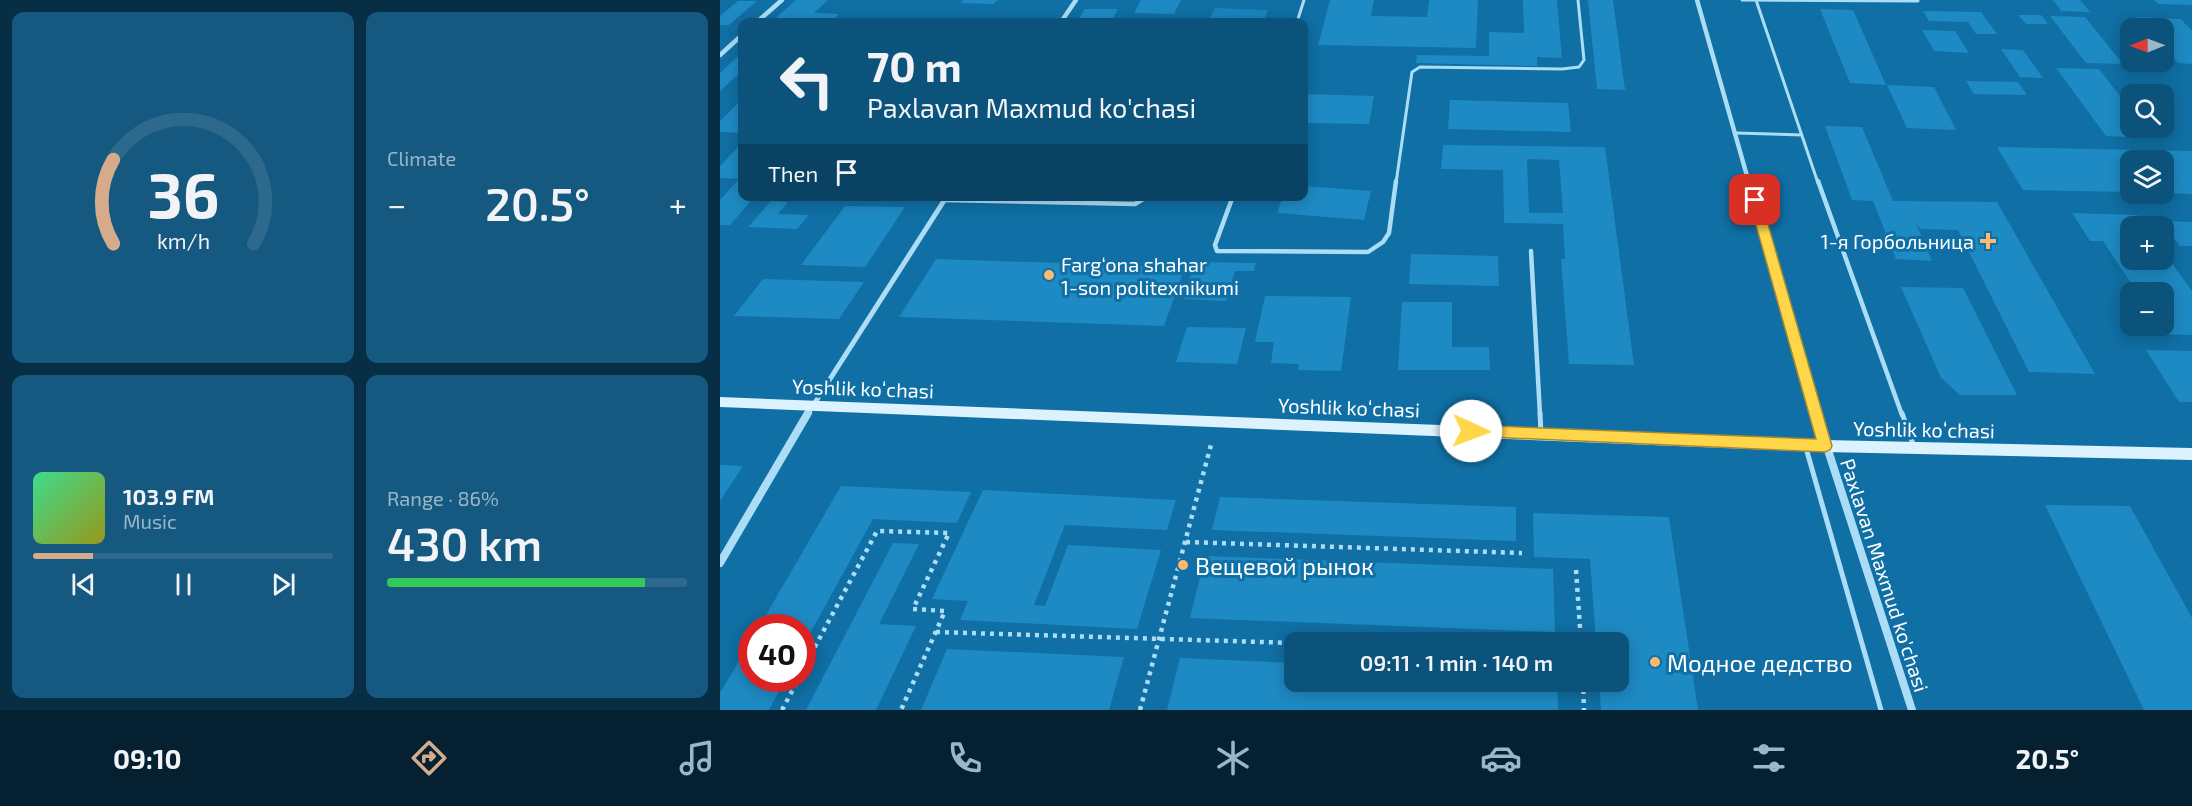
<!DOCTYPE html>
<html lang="en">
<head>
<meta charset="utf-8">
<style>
  :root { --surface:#0c537b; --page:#155980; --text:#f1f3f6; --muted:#9ab6c7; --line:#2c698c; --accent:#d6ab8b }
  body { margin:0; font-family:"Exo 2",sans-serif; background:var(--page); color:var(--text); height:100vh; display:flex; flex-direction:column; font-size:22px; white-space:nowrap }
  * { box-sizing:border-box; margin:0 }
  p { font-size:20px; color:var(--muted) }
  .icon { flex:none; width:33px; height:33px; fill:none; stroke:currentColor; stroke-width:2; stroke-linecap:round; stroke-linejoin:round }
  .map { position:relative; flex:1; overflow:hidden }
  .side { display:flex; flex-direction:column; gap:12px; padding:12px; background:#072e44; width:720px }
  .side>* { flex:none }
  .guide { position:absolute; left:18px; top:18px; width:570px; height:183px; border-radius:12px; box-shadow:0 3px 15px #0003; background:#0c537b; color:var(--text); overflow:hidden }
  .needle { width:39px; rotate:269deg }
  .buttons { position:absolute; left:1400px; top:18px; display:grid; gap:12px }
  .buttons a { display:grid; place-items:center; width:54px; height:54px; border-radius:12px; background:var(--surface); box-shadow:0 3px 15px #0003; font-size:30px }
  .speed { position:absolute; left:18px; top:614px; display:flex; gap:12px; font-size:30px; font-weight:700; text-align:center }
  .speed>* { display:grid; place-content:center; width:78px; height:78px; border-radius:50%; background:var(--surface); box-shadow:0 3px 15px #0003; line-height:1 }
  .speed .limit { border:9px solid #d22; background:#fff; color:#111 }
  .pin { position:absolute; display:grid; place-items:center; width:51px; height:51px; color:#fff; margin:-26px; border-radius:12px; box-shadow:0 3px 9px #0006 }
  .me { position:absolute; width:66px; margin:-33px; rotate:92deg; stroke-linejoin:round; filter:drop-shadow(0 0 4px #0008) }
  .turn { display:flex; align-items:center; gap:21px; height:126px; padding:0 30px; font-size:27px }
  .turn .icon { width:78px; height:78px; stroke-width:2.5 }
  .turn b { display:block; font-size:42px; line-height:51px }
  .then { display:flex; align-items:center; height:57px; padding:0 30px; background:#0003; gap:12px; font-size:22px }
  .big { font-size:45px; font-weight:600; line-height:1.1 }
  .side .card { flex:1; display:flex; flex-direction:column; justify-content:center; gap:9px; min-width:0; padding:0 21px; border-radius:12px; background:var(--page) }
  .side .dial { align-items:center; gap:0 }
  .dial svg { height:156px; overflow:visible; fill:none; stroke:var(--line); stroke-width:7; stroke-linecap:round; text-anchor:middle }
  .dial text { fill:var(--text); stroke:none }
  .song { display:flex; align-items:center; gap:18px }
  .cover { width:72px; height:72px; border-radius:9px; background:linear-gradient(135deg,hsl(150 70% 55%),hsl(60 70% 35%)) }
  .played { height:6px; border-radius:3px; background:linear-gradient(90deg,var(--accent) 20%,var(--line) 20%) }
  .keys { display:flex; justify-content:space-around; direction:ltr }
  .heat { display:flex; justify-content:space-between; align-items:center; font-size:33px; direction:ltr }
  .charge { height:9px; border-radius:4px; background:linear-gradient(90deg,#34c759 86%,var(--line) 0) }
  .side .tiles { flex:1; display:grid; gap:12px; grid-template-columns:repeat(2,1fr) }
  .trip { position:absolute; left:564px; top:632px; width:345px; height:60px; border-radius:12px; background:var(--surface); box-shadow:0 3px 15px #0003; font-weight:600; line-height:60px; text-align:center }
  .tabs { display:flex; height:96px; justify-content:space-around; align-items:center; background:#052131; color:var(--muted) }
  .tabs .icon { width:42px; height:42px }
  .tabs .current { color:var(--accent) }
  .tabs b { font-size:27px; color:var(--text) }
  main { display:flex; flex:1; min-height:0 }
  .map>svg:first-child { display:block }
  .green { fill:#1885be }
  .building { fill:#1e8ac3; fill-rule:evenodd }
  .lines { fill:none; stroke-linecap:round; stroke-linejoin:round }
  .path { stroke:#abddf6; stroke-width:4.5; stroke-dasharray:4 5; stroke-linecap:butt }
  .lane-far2 { stroke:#abddf6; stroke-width:3 }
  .lane-far1 { stroke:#abddf6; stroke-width:4.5 }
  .lane { stroke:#abddf6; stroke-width:5 }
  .street-far2 { stroke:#abddf6; stroke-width:4.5 }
  .street-far1 { stroke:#abddf6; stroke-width:5 }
  .street { stroke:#abddf6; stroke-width:8 }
  .secondary { fill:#dcf2fe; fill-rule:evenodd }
  .route { fill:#ffd54a; stroke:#a68a30; stroke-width:1.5 }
  .poi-dot { fill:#ffb870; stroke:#106fa4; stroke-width:2 }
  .labels { text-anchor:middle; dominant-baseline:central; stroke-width:6; stroke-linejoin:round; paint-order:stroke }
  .poi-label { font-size:20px; fill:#fff; stroke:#106fa4; text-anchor:end }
  .street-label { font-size:20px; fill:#fff; stroke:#106fa4 }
  .near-poi-label { font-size:24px; fill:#fff; stroke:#106fa4; text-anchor:start }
</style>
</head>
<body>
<main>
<section class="side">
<div class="tiles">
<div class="card dial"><svg viewBox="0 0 100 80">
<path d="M14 69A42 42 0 1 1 86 69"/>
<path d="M14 69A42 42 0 0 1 14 26" stroke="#d6ab8b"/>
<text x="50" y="56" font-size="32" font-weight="700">36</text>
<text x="50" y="72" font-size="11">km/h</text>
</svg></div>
<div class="card"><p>Climate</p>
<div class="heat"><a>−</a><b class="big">20.5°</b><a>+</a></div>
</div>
<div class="card">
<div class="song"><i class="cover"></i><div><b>103.9 FM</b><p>Music</p></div></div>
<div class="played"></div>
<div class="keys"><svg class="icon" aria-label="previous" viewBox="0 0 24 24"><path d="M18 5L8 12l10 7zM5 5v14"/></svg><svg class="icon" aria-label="pause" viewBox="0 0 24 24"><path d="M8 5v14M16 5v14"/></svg><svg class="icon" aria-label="next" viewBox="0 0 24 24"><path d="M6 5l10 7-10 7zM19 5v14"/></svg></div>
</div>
<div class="card"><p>Range · 86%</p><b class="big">430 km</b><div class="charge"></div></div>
</div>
</section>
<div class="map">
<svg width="1472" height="710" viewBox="0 0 1472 710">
  <rect width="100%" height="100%" fill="#106fa4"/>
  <path class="green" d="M495,8L548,10L543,22H488Z"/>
  <path class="building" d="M76,0H108L94,13L119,14L111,22H51Z
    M243,0H277L274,4L240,3Z
    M421,0H461L454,14L414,13Z
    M610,0H654L651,16L707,17L709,0H758L756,48L598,45Z
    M803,0H837L842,58L817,57V66L696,63L697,55L769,56V32L804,33Z
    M868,0H893L905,90L877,89Z
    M1333,0H1360L1370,12L1341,11Z
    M1434,0H1472V5L1438,4Z
    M18,1H37L9,25H0V16Z
    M365,9H398L391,22H357Z
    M1100,9L1133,10L1166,85L1130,83Z
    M1203,11L1261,12L1277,34H1256L1248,22L1209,21Z
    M1298,15H1321L1328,24H1306Z
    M1330,16L1365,17L1403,64L1366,63Z
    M1417,17L1461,19L1472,31V64L1458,63L1443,46V28H1427Z
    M1202,30L1235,31L1249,53L1214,51Z
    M1281,49L1303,50L1323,78L1300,77Z
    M17,57H22V71L0,91V73Z
    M1336,68L1379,69L1410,109V128H1424L1432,138L1386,136Z
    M1246,81L1298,82L1307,95L1254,94Z
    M1167,85L1214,87L1236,130L1187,128Z
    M584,94L654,96L649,124L588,123L584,137Z
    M22,99V133L0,132V121Z
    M730,100L848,103L851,132L728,129Z
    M1105,126L1142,127L1173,201L1277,202L1375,374L1309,372L1238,230L1200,229L1195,221L1212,261L1176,259L1153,201L1132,200Z
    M22,143V179L0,178V166Z
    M723,145L885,147L914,365L849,364L841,259H845L843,224L784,223L783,170L721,169ZM807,159L839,160L843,213H809Z
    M1277,147L1472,151V194L1443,193V160H1410V192L1303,190Z
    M19,179L22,180V196H35L10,225H0V200Z
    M584,186L651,191L644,220L557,213L563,196H584Z
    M51,201L68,202L58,214L89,215L77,229L28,227Z
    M125,206L185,207L145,267L81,265Z
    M1352,213L1417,215L1425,226H1410V260H1443V251L1472,291V335L1445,334L1439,326H1443V292H1417L1383,241H1370Z
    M1441,221L1472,222V246H1460Z
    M691,254L778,256L779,286L689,284Z
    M216,259L465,267L444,326L179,317Z
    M475,262L536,263L534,271H515L506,301L463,299Z
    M43,279L144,282L119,319L14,316Z
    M1181,287L1243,288L1297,395H1240L1221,378Z
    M545,296L631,297L621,371L578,370L579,364L551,363L554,342H535Z
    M682,302H732V347H769L770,370H678Z
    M467,327L526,328L517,364L456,362Z
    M1426,350L1472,351V402H1459Z
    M0,465L23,466L0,501Z
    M121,486L251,492L237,523L153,519L82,648V627H39Z
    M263,490L456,500L447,530L345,525L314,605L325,606L348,545L441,550L417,629L240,620L248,601L212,599Z
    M500,497L796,507V541L492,530Z
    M1325,505L1410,506L1472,618V710H1424Z
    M813,513L949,517L978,710H881L879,681H898V642H876L870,559L814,557Z
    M173,543L199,544L159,624L196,626L156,710H86Z
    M485,556L833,569L835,632L470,618Z
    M32,639V678H66L49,710H0V693Z
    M227,649L404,657L389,710H201Z
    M460,658L574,663V681H837L838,710H447Z"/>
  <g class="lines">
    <path class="path" d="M466,542L802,553
      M856,570L861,642
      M216,632L574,643
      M82,671L157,531L229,533L193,609L225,611L181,710
      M863,681L864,710
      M62,710L79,678
      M420,710L492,441"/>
    <path class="lane-far2" d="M1022,0L1198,1
      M1036,0L1098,183
      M577,22L584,0
      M1016,133L1082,135
      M676,183L692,72L700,67L842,69L859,67L864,60L858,0"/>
    <path class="lane-far1" d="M1098,181L1182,415
      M513,196L495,245L497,251L648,252L663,242L669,233L676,181
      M224,200L415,204L428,196
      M811,251L820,415"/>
    <path class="lane" d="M820,413L821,434
      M1182,413L1194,447
      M1086,448L1161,710"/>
    <path class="street-far2" d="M977,0L1029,183
      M37,22L62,0
      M341,22L356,0
      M0,55L22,35"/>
    <path class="street-far1" d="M1029,181L1096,415
      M87,415L227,196"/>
    <path class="street" d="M1096,413L1192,710
      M0,563L88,413"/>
    <path class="secondary" d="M0,397L1105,440L1472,448V460L1105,452L0,407Z"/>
  </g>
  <path class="route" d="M1035,196L1041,200L1112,446L1110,450L1105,452L746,436L744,431L746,427L751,425L1096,439L1029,200Z"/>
  <g class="poi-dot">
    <path d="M1265 232h6v6h6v6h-6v6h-6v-6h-6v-6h6z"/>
    <circle cx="329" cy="275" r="6"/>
    <circle cx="463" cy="565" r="6"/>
    <circle cx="935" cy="662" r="6"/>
  </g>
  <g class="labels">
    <g class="poi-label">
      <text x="1254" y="241">1-я Горбольница</text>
      <text x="341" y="264" text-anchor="start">Farg‘ona shahar<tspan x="341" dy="23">1-son politexnikumi</tspan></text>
    </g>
    <g class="street-label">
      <text transform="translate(143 388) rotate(2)">Yoshlik koʻchasi</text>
      <text transform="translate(629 407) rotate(2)">Yoshlik koʻchasi</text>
      <text transform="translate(1204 429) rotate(1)">Yoshlik koʻchasi</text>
      <text transform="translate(1165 575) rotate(72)">Paxlavan Maxmud ko'chasi</text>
    </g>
    <g class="near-poi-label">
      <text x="475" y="565">Вещевой рынок</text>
      <text x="947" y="662">Модное дедство</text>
    </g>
  </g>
</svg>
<div class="buttons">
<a><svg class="needle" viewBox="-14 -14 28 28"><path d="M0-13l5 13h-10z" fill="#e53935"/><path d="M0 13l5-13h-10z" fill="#9ab6c7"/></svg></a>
<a><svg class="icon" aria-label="search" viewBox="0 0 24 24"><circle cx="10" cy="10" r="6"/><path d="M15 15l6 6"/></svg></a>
<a><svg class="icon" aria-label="layers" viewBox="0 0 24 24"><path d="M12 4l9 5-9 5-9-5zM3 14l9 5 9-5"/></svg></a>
<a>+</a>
<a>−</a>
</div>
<div class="speed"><div class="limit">40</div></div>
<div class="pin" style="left:1035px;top:200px;background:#d93025"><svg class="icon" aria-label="arrive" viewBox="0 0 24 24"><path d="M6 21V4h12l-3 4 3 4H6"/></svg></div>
<svg class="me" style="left:751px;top:431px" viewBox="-20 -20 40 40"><circle r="19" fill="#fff"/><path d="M0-13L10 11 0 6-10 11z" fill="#ffd54a"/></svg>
<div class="trip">09:11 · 1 min · 140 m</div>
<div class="guide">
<div class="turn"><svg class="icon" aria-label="left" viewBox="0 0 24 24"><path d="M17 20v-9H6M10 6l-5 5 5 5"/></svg><div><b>70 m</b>Paxlavan Maxmud ko'chasi</div></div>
<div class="then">Then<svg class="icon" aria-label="arrive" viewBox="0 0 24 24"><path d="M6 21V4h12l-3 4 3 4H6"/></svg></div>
</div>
</div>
</main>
<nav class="tabs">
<b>09:10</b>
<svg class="icon current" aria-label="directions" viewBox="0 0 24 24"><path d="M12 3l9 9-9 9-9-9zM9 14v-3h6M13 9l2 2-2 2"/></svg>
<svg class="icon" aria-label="music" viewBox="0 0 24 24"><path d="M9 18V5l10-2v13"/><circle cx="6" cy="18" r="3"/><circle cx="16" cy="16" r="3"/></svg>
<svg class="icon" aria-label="phone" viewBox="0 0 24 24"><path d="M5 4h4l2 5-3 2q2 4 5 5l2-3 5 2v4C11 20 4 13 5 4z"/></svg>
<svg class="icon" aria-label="climate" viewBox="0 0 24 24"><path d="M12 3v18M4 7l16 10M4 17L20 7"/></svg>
<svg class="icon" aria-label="car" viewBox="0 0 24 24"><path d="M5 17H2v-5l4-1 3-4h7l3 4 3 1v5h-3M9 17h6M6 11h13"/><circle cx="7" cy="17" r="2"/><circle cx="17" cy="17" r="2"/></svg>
<svg class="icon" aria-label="filters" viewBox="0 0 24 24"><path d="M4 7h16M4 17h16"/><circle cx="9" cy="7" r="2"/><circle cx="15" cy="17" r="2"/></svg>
<b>20.5°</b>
</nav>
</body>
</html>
